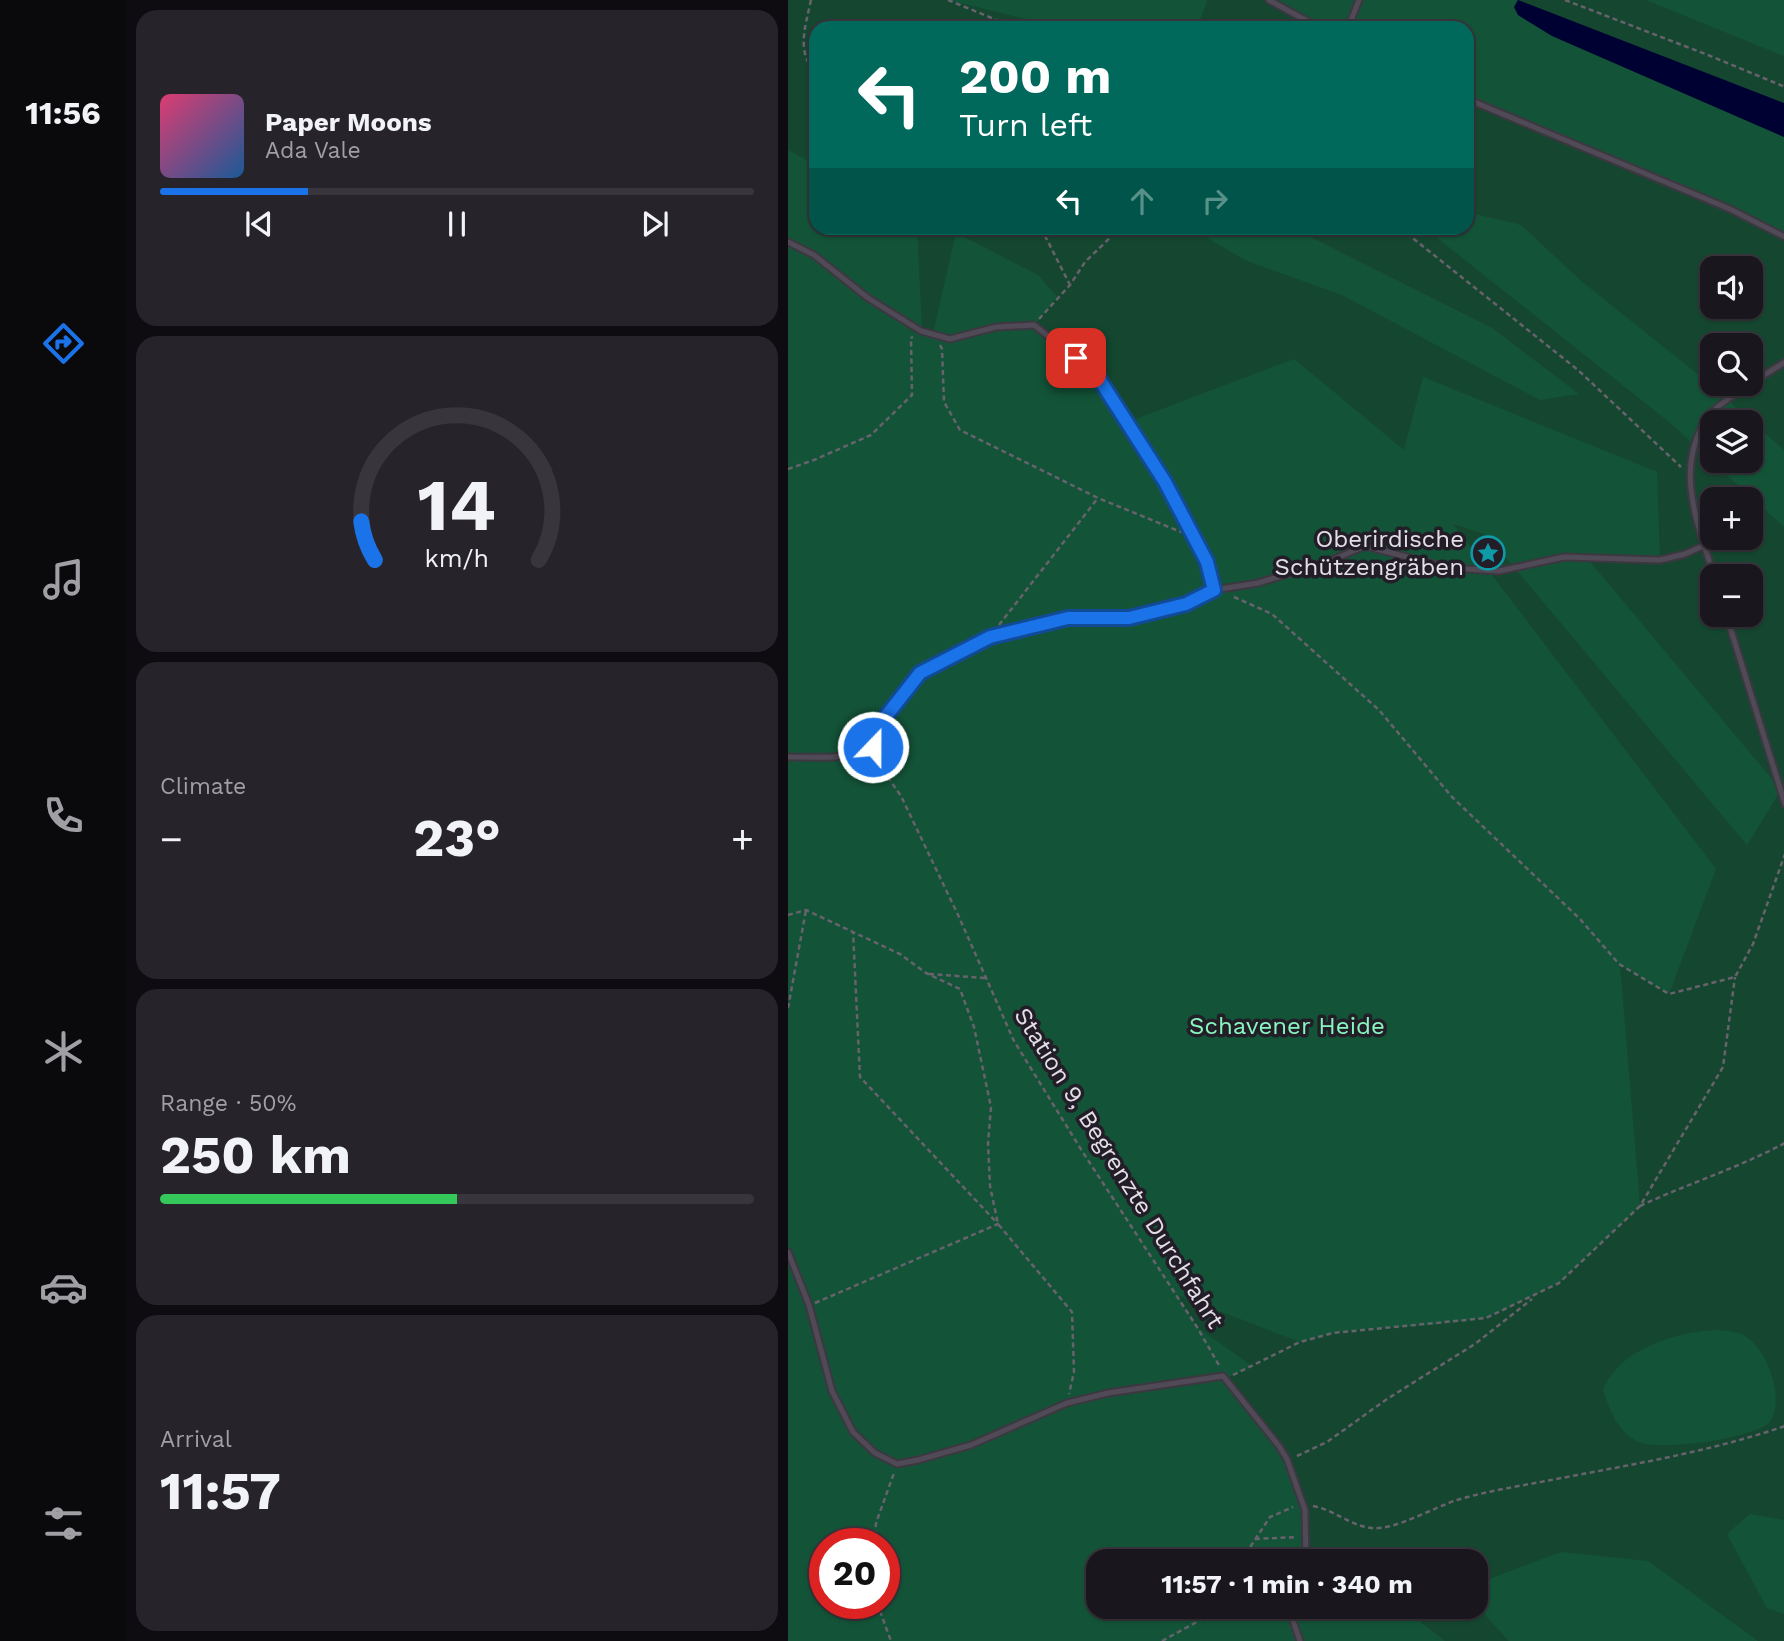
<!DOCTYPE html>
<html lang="en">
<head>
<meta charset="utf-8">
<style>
  :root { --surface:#1a161e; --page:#27232b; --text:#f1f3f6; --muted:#9f9fa4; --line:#38353c; --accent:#1a73e8 }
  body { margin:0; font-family:"Work Sans",sans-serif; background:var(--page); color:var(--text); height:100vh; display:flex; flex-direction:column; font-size:26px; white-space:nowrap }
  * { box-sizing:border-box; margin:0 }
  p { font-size:23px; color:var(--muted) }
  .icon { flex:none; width:38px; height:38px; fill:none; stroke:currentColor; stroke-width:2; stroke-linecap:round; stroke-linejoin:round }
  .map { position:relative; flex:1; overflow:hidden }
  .sheet { display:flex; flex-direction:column; gap:10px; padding:10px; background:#0e0c10; width:662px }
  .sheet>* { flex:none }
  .banner { position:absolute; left:21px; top:21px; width:665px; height:214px; border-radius:21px; box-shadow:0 2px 5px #0004,0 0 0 2px var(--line); background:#00695c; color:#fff; overflow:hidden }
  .buttons { position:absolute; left:912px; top:256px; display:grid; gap:14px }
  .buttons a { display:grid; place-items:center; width:63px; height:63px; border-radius:14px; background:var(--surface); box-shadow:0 2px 5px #0004,0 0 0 2px var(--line); font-size:35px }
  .speed { position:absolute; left:21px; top:1528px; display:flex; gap:14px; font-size:35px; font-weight:700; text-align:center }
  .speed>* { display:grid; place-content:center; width:91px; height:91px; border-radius:50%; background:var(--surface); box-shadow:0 2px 5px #0004,0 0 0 2px var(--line); line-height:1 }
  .speed .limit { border:10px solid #d22; background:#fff; color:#111 }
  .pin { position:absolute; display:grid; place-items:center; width:60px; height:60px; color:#fff; margin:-30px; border-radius:14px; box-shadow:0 4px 10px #0006 }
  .me { position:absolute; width:77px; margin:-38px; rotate:22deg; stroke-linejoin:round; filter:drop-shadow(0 0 5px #0008) }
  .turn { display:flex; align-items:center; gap:24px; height:147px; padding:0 35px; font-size:32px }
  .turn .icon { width:91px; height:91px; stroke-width:2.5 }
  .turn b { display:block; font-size:49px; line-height:60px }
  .lanes { display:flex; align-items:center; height:66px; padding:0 35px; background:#0003; justify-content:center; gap:35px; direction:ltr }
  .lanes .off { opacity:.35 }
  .big { font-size:52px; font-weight:700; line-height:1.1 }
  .sheet .tile { flex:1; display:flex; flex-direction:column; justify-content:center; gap:10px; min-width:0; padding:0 24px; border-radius:21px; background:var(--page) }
  .sheet .dial { align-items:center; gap:0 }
  .dial svg { height:182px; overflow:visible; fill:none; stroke:var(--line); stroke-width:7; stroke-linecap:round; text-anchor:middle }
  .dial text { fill:var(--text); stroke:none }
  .song { display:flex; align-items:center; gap:21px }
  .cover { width:84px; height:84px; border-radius:10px; background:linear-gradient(135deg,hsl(340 70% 55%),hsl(210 70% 35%)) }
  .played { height:7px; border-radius:4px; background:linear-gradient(90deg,var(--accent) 25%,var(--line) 25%) }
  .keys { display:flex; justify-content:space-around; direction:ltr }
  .heat { display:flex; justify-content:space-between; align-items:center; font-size:38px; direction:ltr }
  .charge { height:10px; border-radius:5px; background:linear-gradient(90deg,#34c759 50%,var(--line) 0) }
  .trip { position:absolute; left:298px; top:1549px; width:402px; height:70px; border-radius:21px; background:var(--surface); box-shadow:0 2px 5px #0004,0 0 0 2px var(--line); font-weight:700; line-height:70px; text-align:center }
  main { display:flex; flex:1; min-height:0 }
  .dock { display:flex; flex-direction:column; width:126px; justify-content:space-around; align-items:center; background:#0a090c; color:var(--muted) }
  .dock .icon { width:49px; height:49px }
  .dock .current { color:var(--accent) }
  .dock b { font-size:32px; color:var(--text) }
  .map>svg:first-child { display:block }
  .green { fill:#154730; fill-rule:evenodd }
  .forest { fill:#135438; fill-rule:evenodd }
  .water { fill:#000133 }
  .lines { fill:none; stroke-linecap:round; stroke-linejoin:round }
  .service-casing { stroke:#3c3740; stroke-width:9 }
  .path { stroke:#67626c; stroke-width:2.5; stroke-dasharray:5 3.5; stroke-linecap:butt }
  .service { stroke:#504956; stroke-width:5 }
  .route-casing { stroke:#114b97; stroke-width:18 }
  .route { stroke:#1a73e8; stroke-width:12 }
  .labels { text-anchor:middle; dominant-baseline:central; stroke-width:7; stroke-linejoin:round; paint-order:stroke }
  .poi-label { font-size:24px; fill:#e3dfe7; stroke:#231d28; text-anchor:end }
  .park-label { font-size:24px; fill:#87f6bf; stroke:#231d28 }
  .street-label { font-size:24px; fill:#e3dfe7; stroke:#231d28 }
</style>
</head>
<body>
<main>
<nav class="dock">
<b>11:56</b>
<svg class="icon current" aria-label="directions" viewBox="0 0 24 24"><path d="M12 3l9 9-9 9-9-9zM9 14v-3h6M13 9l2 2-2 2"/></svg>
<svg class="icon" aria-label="music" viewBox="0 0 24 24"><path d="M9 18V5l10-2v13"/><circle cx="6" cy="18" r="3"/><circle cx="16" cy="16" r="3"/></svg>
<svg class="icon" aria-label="phone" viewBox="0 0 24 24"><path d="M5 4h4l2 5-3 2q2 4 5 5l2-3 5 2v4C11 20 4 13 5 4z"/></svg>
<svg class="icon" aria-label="climate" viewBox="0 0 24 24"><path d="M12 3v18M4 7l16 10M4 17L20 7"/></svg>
<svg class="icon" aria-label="car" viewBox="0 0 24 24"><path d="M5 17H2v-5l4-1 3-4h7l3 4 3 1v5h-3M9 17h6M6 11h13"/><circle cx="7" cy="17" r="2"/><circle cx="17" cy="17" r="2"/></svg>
<svg class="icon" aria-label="filters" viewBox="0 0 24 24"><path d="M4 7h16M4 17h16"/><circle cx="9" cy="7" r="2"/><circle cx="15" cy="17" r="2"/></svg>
</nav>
<section class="sheet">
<div class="tile">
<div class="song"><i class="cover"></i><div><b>Paper Moons</b><p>Ada Vale</p></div></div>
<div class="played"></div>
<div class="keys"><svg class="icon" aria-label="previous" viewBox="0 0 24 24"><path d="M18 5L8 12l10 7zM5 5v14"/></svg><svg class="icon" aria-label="pause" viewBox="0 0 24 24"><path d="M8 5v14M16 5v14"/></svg><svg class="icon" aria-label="next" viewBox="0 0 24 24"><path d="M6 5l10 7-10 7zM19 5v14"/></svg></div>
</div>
<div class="tile dial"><svg viewBox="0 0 100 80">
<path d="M14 69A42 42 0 1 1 86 69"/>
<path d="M14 69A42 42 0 0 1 8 52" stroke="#1a73e8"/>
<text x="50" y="56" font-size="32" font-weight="700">14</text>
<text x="50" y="72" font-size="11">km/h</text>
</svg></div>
<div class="tile"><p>Climate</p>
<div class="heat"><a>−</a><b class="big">23°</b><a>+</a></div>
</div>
<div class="tile"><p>Range · 50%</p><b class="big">250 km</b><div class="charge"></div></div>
<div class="tile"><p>Arrival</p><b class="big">11:57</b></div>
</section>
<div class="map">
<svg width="997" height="1641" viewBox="0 0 997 1641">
  <rect width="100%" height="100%" fill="#231d28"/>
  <path class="green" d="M0,0H996V1641H14L0,1614ZM28,28H679V228H28ZM924,268H962V306H924ZM924,345H962V383H924ZM924,422H962V460H924ZM924,499H962V537H924ZM924,576H962V614H924ZM37,1544H96V1603H37ZM310,1561H688V1606H310Z"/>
  <path class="forest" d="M160,0H419L409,28H276Z
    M481,0H730L728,2L730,15L764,36L996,137V237L942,209L679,99V28H532Z
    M858,0H996V56Z
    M0,150L28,165V228H129L134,331L145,334L168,233L250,275L269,297L247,325L308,374L340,422L506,359L616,450L635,377L869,472L872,560L798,557L993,790L959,845L699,535L665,524L928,869L881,994L832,965L852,1206L771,1283L698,1318L643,1325L576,1329L545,1333L512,1342L389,1295L409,1327L464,1366L439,1378L491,1446L517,1510L519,1558L525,1561H310V1606L613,1607L657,1641H0ZM37,1544H96V1603H37Z
    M679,212L733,225L792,280L918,381L996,450V527L880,421L648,237L658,228H679ZM924,422H962V460H924Z
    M395,228H505L704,328L791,394L752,400L554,295L459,261L407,231Z
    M928,1330C936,1331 948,1331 955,1335C980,1348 997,1399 982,1422C965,1439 873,1451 851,1442C830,1433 822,1410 815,1390C831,1349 888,1332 928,1330Z
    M962,1514L996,1520V1614L979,1608L939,1534Z
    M773,1552L860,1561L970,1641H721L688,1605V1584Z"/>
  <path class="water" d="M730,0L996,103V137L764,36L730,15L726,7Z"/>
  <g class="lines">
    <defs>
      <path id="service" d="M481,0L532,28
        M560,28L571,0
        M679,99L942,209L997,237
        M0,242L26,255L80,298L133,331L162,339L208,327L246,325L308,374L377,482L419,562L426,590L398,604L341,619L280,618L202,637L132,673L88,729L85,747C70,760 21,757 0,757
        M926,576C909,521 885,467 921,415C930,403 981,372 997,362
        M426,590L470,583L542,561L577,546L661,568L711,571L776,557L872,560L897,554L917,545
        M938,614L997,804
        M0,1252L21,1305L44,1391L65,1432L87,1453L109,1464L130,1460L183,1445L279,1403L320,1393L435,1376L491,1446L499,1459L517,1510L518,1561
        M508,1606L505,1621L512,1641"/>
    </defs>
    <use href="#service" class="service-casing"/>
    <path class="path" d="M23,0C17,29 8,50 28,75
      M160,0L228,28
      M777,0L920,55L997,87
      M253,228L282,285
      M612,228L790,370L893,467
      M251,319L282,285L297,262L332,228
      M152,345L154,349L156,402L172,430L310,498L393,532
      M0,469L26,460L83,435L124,395L123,338L125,337
      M446,597L484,614L591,710L664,797L792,919L831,964L881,994L947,977L965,944L997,854
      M211,625L310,498
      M85,756L113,796L171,917L226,1041L294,1151L409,1327L432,1367
      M0,915L18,910L112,954L138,973L172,989L186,1027L203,1107L200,1143L202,1186L210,1224L284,1312L286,1372L281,1394
      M141,974L197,978
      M0,1008L18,910
      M852,1206C899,1184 950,1168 997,1143
      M27,1303L210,1224L72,1077L65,931
      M445,1375L512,1342L545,1333L698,1318L771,1283L852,1206L935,1067L947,977
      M509,1456L539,1442L599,1399L687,1344L744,1299
      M525,1506C547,1510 562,1526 584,1528C605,1531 647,1507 669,1500C699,1491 732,1486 763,1480C841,1465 921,1452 997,1426
      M467,1539L509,1537
      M86,1544L88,1523L106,1473
      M453,1561L482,1517L505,1507
      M89,1603L103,1641
      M374,1641L416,1618L424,1606"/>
    <use href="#service" class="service"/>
  </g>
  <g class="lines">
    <defs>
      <path id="route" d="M85,747L88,729L132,673L202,637L280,618H341L398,604L426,590L419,562L377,482L308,374L288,358"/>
    </defs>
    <use href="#route" class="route-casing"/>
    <use href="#route" class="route"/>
  </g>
  <defs>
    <symbol id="sight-ring" viewBox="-11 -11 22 22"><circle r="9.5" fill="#231d28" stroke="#0f9aa8" stroke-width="1.5"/><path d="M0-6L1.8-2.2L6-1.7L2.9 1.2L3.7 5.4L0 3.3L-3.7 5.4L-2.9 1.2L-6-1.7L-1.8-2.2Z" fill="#0f9aa8"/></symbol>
  </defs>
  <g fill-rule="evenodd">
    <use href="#sight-ring" x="681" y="534" width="38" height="38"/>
  </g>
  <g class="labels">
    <g class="poi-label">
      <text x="676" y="539">Oberirdische<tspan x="676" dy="28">Schützengräben</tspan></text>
    </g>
    <g class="park-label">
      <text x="499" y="1026">Schavener Heide</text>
    </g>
    <g class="street-label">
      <text transform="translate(331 1168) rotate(58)">Station 9, Begrenzte Durchfahrt</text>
    </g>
  </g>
</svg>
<div class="buttons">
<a><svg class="icon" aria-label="sound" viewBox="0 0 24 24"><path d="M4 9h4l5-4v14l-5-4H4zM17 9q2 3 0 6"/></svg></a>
<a><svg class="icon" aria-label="search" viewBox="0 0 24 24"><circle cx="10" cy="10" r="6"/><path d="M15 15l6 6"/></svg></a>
<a><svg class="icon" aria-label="layers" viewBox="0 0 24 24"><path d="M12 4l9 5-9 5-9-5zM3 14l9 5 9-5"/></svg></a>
<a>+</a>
<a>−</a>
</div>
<div class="speed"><div class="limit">20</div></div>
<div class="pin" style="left:288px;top:358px;background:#d93025"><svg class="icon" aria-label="arrive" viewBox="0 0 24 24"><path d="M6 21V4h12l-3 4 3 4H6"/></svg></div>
<svg class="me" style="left:85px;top:747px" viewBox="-20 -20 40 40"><circle r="17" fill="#1a73e8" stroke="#fff" stroke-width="3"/><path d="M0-11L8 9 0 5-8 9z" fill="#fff"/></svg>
<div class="trip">11:57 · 1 min · 340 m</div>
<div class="banner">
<div class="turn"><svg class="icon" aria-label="left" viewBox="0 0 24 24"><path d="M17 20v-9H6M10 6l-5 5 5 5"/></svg><div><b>200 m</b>Turn left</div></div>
<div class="lanes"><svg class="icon" aria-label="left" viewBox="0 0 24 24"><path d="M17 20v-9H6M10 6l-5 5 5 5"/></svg><svg class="icon off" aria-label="ahead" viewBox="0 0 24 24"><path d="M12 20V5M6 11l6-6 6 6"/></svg><svg class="icon off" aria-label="right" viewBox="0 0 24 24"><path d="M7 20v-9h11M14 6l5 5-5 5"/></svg></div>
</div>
</div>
</main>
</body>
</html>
